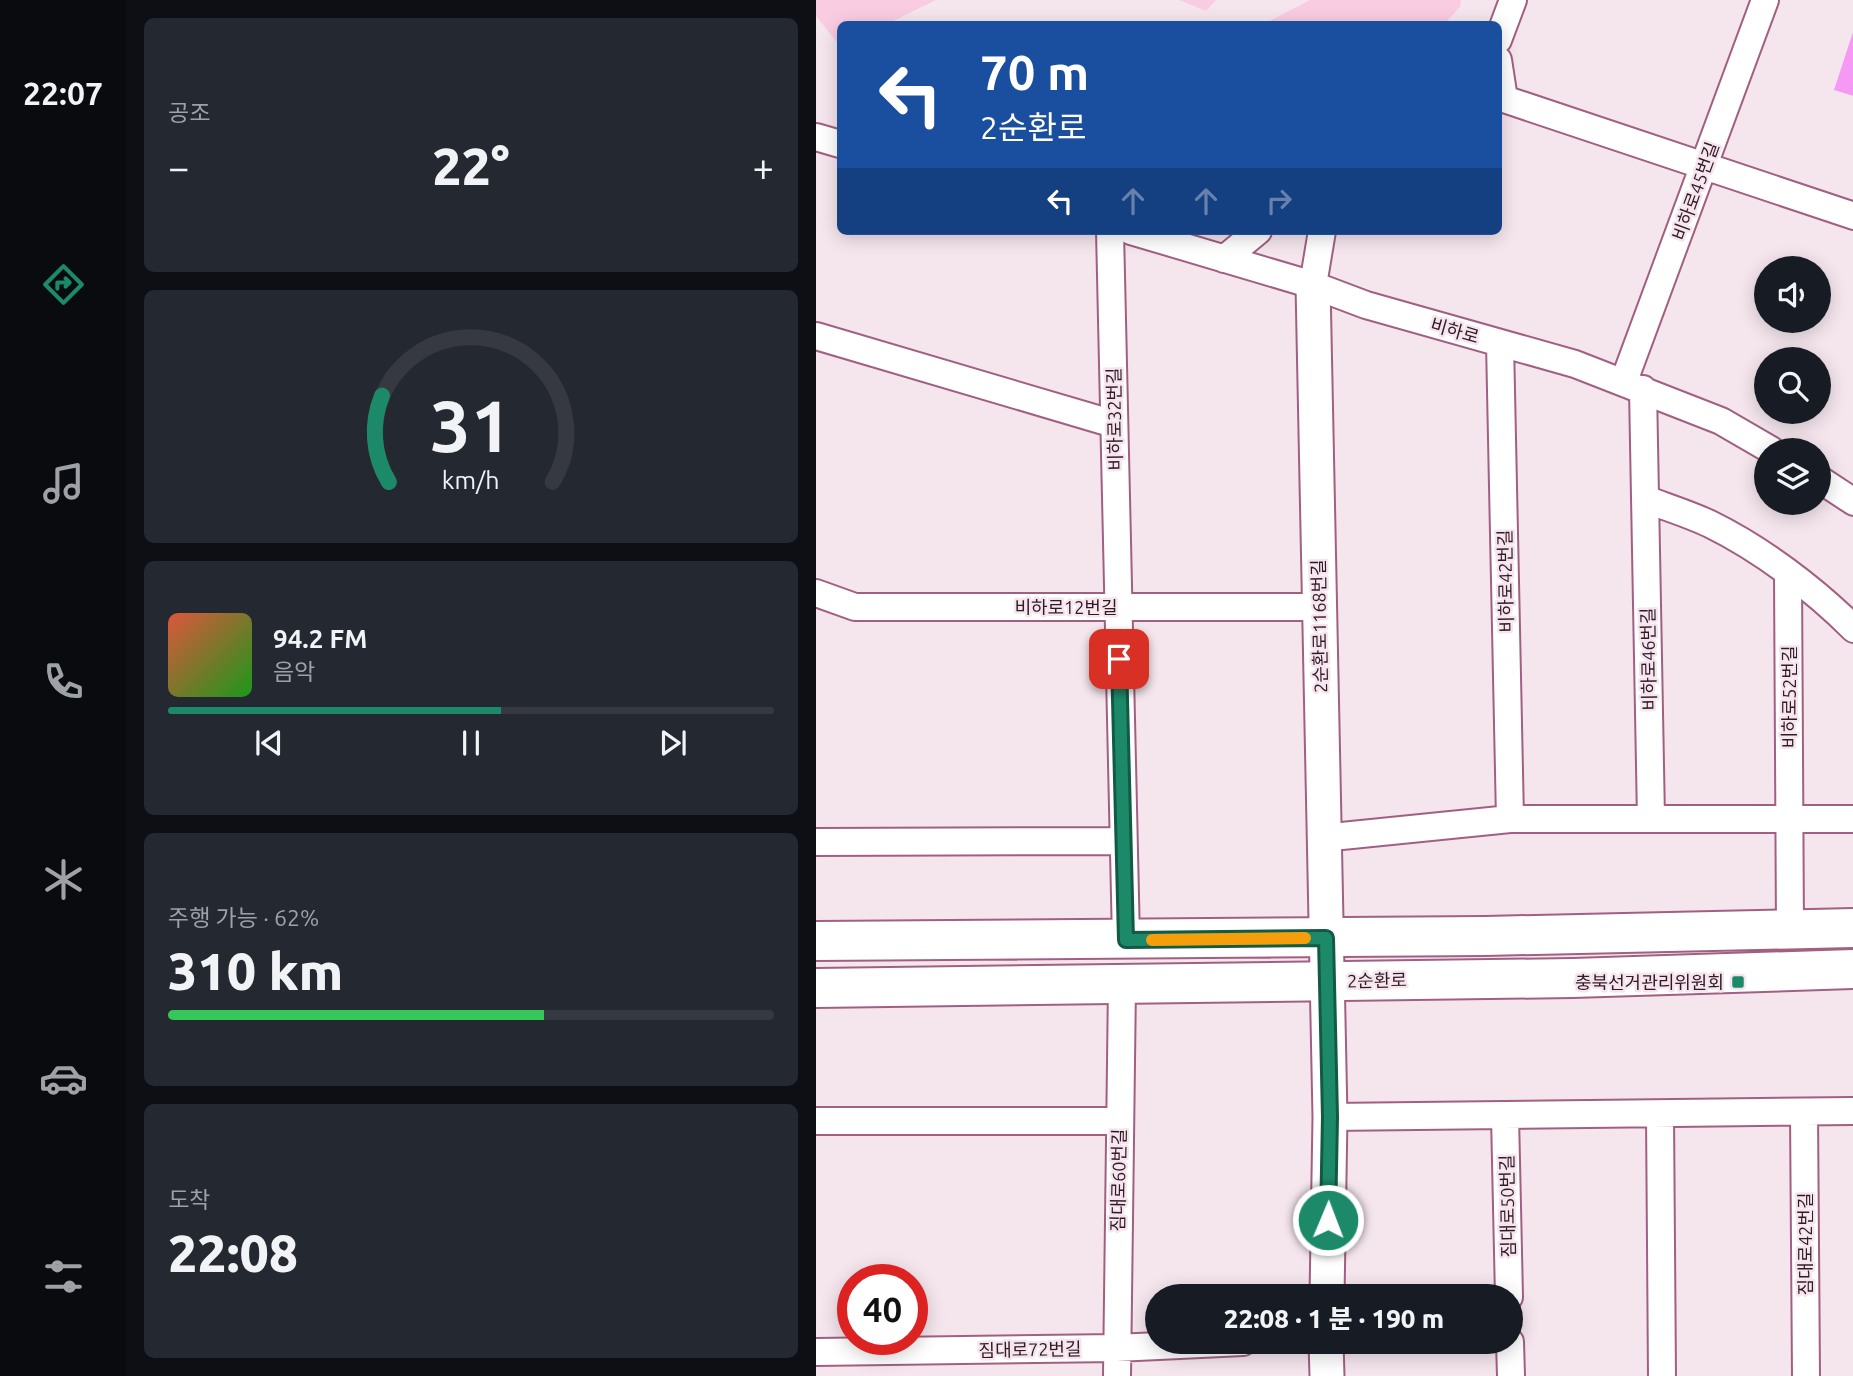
<!DOCTYPE html>
<html lang="ko">
<head>
<meta charset="utf-8">
<style>
  :root { --surface:#171b24; --page:#242831; --text:#f1f3f6; --muted:#9ea1a6; --line:#363941; --accent:#1c8a69 }
  body { margin:0; font-family:Ubuntu,"Noto Sans KR",sans-serif; background:var(--page); color:var(--text); height:100vh; display:flex; flex-direction:column; font-size:26px; white-space:nowrap }
  * { box-sizing:border-box; margin:0 }
  p { font-size:23px; color:var(--muted) }
  .icon { flex:none; width:38px; height:38px; fill:none; stroke:currentColor; stroke-width:2; stroke-linecap:round; stroke-linejoin:round }
  .map { position:relative; flex:1; overflow:hidden }
  .panel { display:flex; flex-direction:column; gap:18px; padding:18px; background:#0d0f14; width:690px }
  .panel>* { flex:none }
  .banner { position:absolute; left:21px; top:21px; width:665px; height:214px; border-radius:10px; box-shadow:0 4px 18px #0003; background:#1a4fa0; color:#fff; overflow:hidden }
  .controls { position:absolute; left:938px; top:256px; display:grid; gap:14px }
  .controls a { display:grid; place-items:center; width:77px; height:77px; border-radius:50%; background:var(--surface); box-shadow:0 4px 18px #0003; font-size:35px }
  .speed { position:absolute; left:21px; top:1264px; display:flex; gap:14px; font-size:35px; font-weight:700; text-align:center }
  .speed>* { display:grid; place-content:center; width:91px; height:91px; border-radius:50%; background:var(--surface); box-shadow:0 4px 18px #0003; line-height:1 }
  .speed .limit { border:10px solid #d22; background:#fff; color:#111 }
  .pin { position:absolute; display:grid; place-items:center; width:60px; height:60px; color:#fff; margin:-30px; border-radius:14px; box-shadow:0 4px 10px #0006 }
  .me { position:absolute; width:77px; margin:-38px; rotate:1deg; stroke-linejoin:round; filter:drop-shadow(0 0 5px #0008) }
  .turn { display:flex; align-items:center; gap:24px; height:147px; padding:0 28px; font-size:32px }
  .turn .icon { width:91px; height:91px; stroke-width:2.5 }
  .turn b { display:block; font-size:49px; line-height:60px }
  .lanes { display:flex; align-items:center; height:66px; padding:0 28px; background:#0003; justify-content:center; gap:35px; direction:ltr }
  .lanes .off { opacity:.35 }
  .big { font-size:52px; font-weight:800; line-height:1.1 }
  .panel .tile { flex:1; display:flex; flex-direction:column; justify-content:center; gap:10px; min-width:0; padding:0 24px; border-radius:10px; background:var(--page) }
  .panel .dial { align-items:center; gap:0 }
  .dial svg { height:182px; overflow:visible; fill:none; stroke:var(--line); stroke-width:7; stroke-linecap:round; text-anchor:middle }
  .dial text { fill:var(--text); stroke:none }
  .song { display:flex; align-items:center; gap:21px }
  .cover { width:84px; height:84px; border-radius:10px; background:linear-gradient(135deg,hsl(10 70% 55%),hsl(120 70% 35%)) }
  .played { height:7px; border-radius:4px; background:linear-gradient(90deg,var(--accent) 55%,var(--line) 55%) }
  .keys { display:flex; justify-content:space-around; direction:ltr }
  .heat { display:flex; justify-content:space-between; align-items:center; font-size:38px; direction:ltr }
  .charge { height:10px; border-radius:5px; background:linear-gradient(90deg,#34c759 62%,var(--line) 0) }
  .trip { position:absolute; left:329px; top:1284px; width:378px; height:70px; border-radius:35px; background:var(--surface); box-shadow:0 4px 18px #0003; font-weight:800; line-height:70px; text-align:center }
  main { display:flex; flex:1; min-height:0 }
  .menu { display:flex; flex-direction:column; width:126px; justify-content:space-around; align-items:center; background:#090b0e; color:var(--muted) }
  .menu .icon { width:49px; height:49px }
  .menu .active { color:var(--accent) }
  .menu b { font-size:32px; color:var(--text) }
  .map>svg:first-child { display:block }
  .green { fill:#f9cce2 }
  .building { fill:#f599f4 }
  .lines { fill:none; stroke-linecap:round; stroke-linejoin:round }
  .minor-casing { stroke:#a16082; stroke-width:30 }
  .tertiary-casing { stroke:#a16082; stroke-width:37 }
  .secondary-casing { stroke:#a16082; stroke-width:42 }
  .minor { stroke:#fff; stroke-width:26 }
  .tertiary { stroke:#fff; stroke-width:33 }
  .secondary { stroke:#fff; stroke-width:38 }
  .route-casing { stroke:#125a44; stroke-width:18 }
  .route { stroke:#1c8a69; stroke-width:12 }
  .slow { stroke:#f59e0b; stroke-width:12 }
  .poi-dot { fill:#1c8a69; stroke:#f5e6ed; stroke-width:2.5 }
  .labels { text-anchor:middle; dominant-baseline:central; stroke-width:5; stroke-linejoin:round; paint-order:stroke }
  .street-label { font-size:18px; fill:#331827; stroke:#f5e6ed }
  .poi-label { font-size:18px; fill:#331827; stroke:#f5e6ed; text-anchor:end }
</style>
</head>
<body>
<main>
<nav class="menu">
<b>22:07</b>
<svg class="icon active" aria-label="directions" viewBox="0 0 24 24"><path d="M12 3l9 9-9 9-9-9zM9 14v-3h6M13 9l2 2-2 2"/></svg>
<svg class="icon" aria-label="music" viewBox="0 0 24 24"><path d="M9 18V5l10-2v13"/><circle cx="6" cy="18" r="3"/><circle cx="16" cy="16" r="3"/></svg>
<svg class="icon" aria-label="phone" viewBox="0 0 24 24"><path d="M5 4h4l2 5-3 2q2 4 5 5l2-3 5 2v4C11 20 4 13 5 4z"/></svg>
<svg class="icon" aria-label="climate" viewBox="0 0 24 24"><path d="M12 3v18M4 7l16 10M4 17L20 7"/></svg>
<svg class="icon" aria-label="car" viewBox="0 0 24 24"><path d="M5 17H2v-5l4-1 3-4h7l3 4 3 1v5h-3M9 17h6M6 11h13"/><circle cx="7" cy="17" r="2"/><circle cx="17" cy="17" r="2"/></svg>
<svg class="icon" aria-label="filters" viewBox="0 0 24 24"><path d="M4 7h16M4 17h16"/><circle cx="9" cy="7" r="2"/><circle cx="15" cy="17" r="2"/></svg>
</nav>
<section class="panel">
<div class="tile"><p>공조</p>
<div class="heat"><a>−</a><b class="big">22°</b><a>+</a></div>
</div>
<div class="tile dial"><svg viewBox="0 0 100 80">
<path d="M14 69A42 42 0 1 1 86 69"/>
<path d="M14 69A42 42 0 0 1 11 31" stroke="#1c8a69"/>
<text x="50" y="56" font-size="32" font-weight="700">31</text>
<text x="50" y="72" font-size="11">km/h</text>
</svg></div>
<div class="tile">
<div class="song"><i class="cover"></i><div><b>94.2 FM</b><p>음악</p></div></div>
<div class="played"></div>
<div class="keys"><svg class="icon" aria-label="previous" viewBox="0 0 24 24"><path d="M18 5L8 12l10 7zM5 5v14"/></svg><svg class="icon" aria-label="pause" viewBox="0 0 24 24"><path d="M8 5v14M16 5v14"/></svg><svg class="icon" aria-label="next" viewBox="0 0 24 24"><path d="M6 5l10 7-10 7zM19 5v14"/></svg></div>
</div>
<div class="tile"><p>주행 가능 · 62%</p><b class="big">310 km</b><div class="charge"></div></div>
<div class="tile"><p>도착</p><b class="big">22:08</b></div>
</section>
<div class="map">
<svg width="1038" height="1376" viewBox="0 0 1038 1376">
  <rect width="100%" height="100%" fill="#f5e6ed"/>
  <path class="green" d="M0,0H120L71,24H24V46L0,16Z
    M363,0H400L390,11Z
    M494,0H645L644,7L628,24H448Z"/>
  <path class="building" d="M1037,32H1038V96L1018,90Z"/>
  <g class="lines">
    <defs>
      <path id="minor" d="M682,40L697,0
        M682,60L688,99L1038,216
        M0,137L24,144
        M294,231L310,940
        M315,231L497,285L550,305L759,364L905,421L955,450
        M408,259L442,231
        M497,285L506,231
        M0,336L298,424
        M684,343L694,819
        M808,381L949,0
        M827,389L835,819
        M1003,479L1038,502
        M829,499C850,507 873,514 894,524C945,549 998,589 1038,629
        M972,575L974,930
        M0,593L39,607H502
        M506,838L694,819H1038
        M0,842L306,841
        M988,1112L990,1376
        M844,1114L846,1376
        M689,1116L693,1297
        M514,1117L1038,1111
        M0,1121H303
        M694,1342L695,1376
        M0,1352L300,1348L427,1342
        M301,1376L306,984"/>
      <path id="tertiary" d="M497,285L514,1117L511,1297
        M510,1342L511,1376"/>
      <path id="secondary" d="M0,941L669,936L1038,928
        M0,988L757,978L1038,969"/>
    </defs>
    <use href="#minor" class="minor-casing"/>
    <use href="#tertiary" class="tertiary-casing"/>
    <use href="#secondary" class="secondary-casing"/>
    <use href="#minor" class="minor"/>
    <use href="#tertiary" class="tertiary"/>
    <use href="#secondary" class="secondary"/>
  </g>
  <g class="lines">
    <defs>
      <path id="route" d="M303,659L310,940L510,938L514,1117L512,1220"/>
    </defs>
    <use href="#route" class="route-casing"/>
    <use href="#route" class="route"/>
    <path class="slow" d="M336,940L489,938"/>
  </g>
  <rect class="poi-dot" x="915" y="975" width="14" height="14" rx="3.5"/>
  <g class="labels">
    <g class="street-label">
      <text transform="translate(879 191) rotate(-70)">비하로45번길</text>
      <text transform="translate(639 330) rotate(16)">비하로</text>
      <text transform="translate(298 419) rotate(-91)">비하로32번길</text>
      <text transform="translate(689 581) rotate(-91)">비하로42번길</text>
      <text x="250" y="607">비하로12번길</text>
      <text transform="translate(503 626) rotate(-91)">2순환로1168번길</text>
      <text transform="translate(832 659) rotate(-91)">비하로46번길</text>
      <text transform="translate(973 697) rotate(-90)">비하로52번길</text>
      <text transform="translate(561 980) rotate(-1)">2순환로</text>
      <text transform="translate(302 1180) rotate(-89)">짐대로60번길</text>
      <text transform="translate(691 1206) rotate(-91)">짐대로50번길</text>
      <text transform="translate(989 1244) rotate(-90)">짐대로42번길</text>
      <text transform="translate(214 1349) rotate(-1)">짐대로72번길</text>
    </g>
    <g class="poi-label">
      <text x="908" y="982">충북선거관리위원회</text>
    </g>
  </g>
</svg>
<div class="controls">
<a><svg class="icon" aria-label="sound" viewBox="0 0 24 24"><path d="M4 9h4l5-4v14l-5-4H4zM17 9q2 3 0 6"/></svg></a>
<a><svg class="icon" aria-label="search" viewBox="0 0 24 24"><circle cx="10" cy="10" r="6"/><path d="M15 15l6 6"/></svg></a>
<a><svg class="icon" aria-label="layers" viewBox="0 0 24 24"><path d="M12 4l9 5-9 5-9-5zM3 14l9 5 9-5"/></svg></a>
</div>
<div class="speed"><div class="limit">40</div></div>
<div class="pin" style="left:303px;top:659px;background:#d93025"><svg class="icon" aria-label="arrive" viewBox="0 0 24 24"><path d="M6 21V4h12l-3 4 3 4H6"/></svg></div>
<svg class="me" style="left:512px;top:1220px" viewBox="-20 -20 40 40"><circle r="17" fill="#1c8a69" stroke="#fff" stroke-width="3"/><path d="M0-11L8 9 0 5-8 9z" fill="#fff"/></svg>
<div class="trip">22:08 · 1 분 · 190 m</div>
<div class="banner">
<div class="turn"><svg class="icon" aria-label="left" viewBox="0 0 24 24"><path d="M17 20v-9H6M10 6l-5 5 5 5"/></svg><div><b>70 m</b>2순환로</div></div>
<div class="lanes"><svg class="icon" aria-label="left" viewBox="0 0 24 24"><path d="M17 20v-9H6M10 6l-5 5 5 5"/></svg><svg class="icon off" aria-label="ahead" viewBox="0 0 24 24"><path d="M12 20V5M6 11l6-6 6 6"/></svg><svg class="icon off" aria-label="ahead" viewBox="0 0 24 24"><path d="M12 20V5M6 11l6-6 6 6"/></svg><svg class="icon off" aria-label="right" viewBox="0 0 24 24"><path d="M7 20v-9h11M14 6l5 5-5 5"/></svg></div>
</div>
</div>
</main>
</body>
</html>
